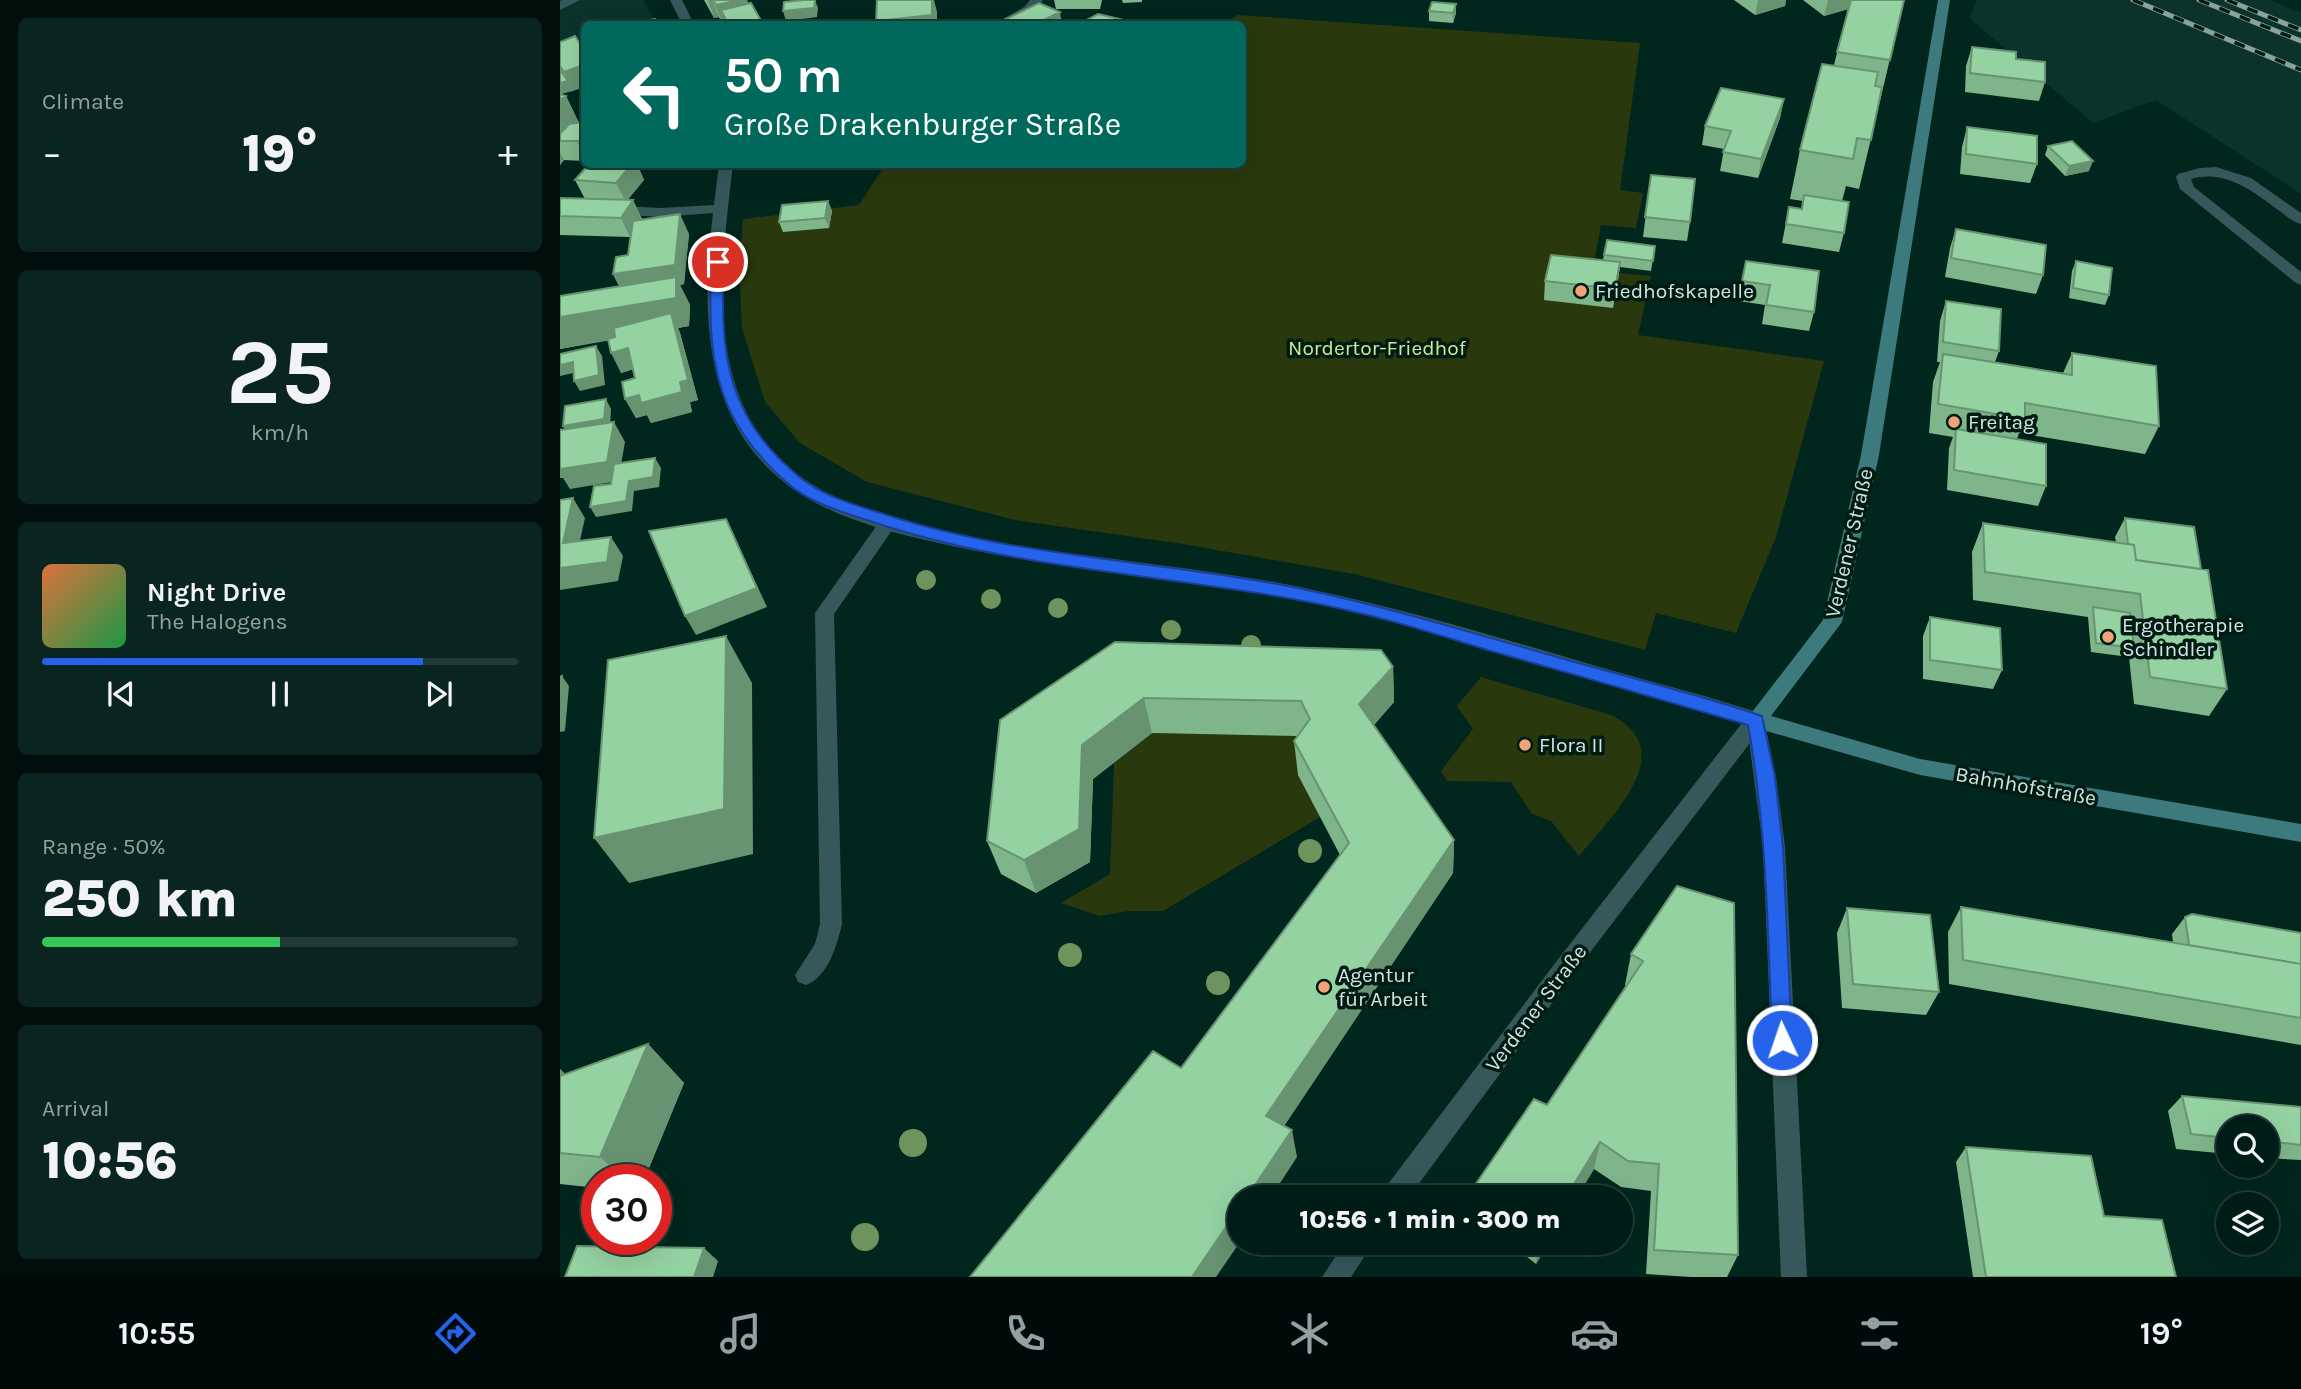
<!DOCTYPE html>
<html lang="en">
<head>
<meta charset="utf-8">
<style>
  :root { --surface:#001c16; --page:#0a251f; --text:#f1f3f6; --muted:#95a1a1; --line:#223a35; --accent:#2563eb }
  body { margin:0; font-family:Karla,sans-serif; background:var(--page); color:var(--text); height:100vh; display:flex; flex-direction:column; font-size:26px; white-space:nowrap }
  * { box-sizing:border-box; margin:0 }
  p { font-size:23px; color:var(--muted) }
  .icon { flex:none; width:38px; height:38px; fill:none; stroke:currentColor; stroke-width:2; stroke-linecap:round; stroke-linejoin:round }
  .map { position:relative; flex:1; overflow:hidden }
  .panel { display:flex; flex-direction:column; gap:18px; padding:18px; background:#000f0c; width:560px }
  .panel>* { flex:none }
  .top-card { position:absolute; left:21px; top:21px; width:665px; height:147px; border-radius:10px; box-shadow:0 7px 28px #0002,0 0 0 2px var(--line); background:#00695c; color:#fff; overflow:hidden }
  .fabs { position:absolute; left:1656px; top:1115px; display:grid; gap:14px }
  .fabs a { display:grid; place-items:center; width:63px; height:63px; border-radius:50%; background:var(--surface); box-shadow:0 7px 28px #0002,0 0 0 2px var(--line); font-size:35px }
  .speed { position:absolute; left:21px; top:1164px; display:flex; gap:14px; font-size:35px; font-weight:700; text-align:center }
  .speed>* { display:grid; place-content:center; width:91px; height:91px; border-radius:50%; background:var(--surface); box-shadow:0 7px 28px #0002,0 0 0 2px var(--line); line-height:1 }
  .speed .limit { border:10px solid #d22; background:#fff; color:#111 }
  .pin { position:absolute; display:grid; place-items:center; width:60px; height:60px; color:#fff; margin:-30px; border:4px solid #fff; border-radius:50%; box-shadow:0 2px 7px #0007 }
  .me { position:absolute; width:77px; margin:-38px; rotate:357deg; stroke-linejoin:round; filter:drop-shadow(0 0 5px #0008) }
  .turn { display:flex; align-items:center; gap:24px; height:147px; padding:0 28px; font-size:32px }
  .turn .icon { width:91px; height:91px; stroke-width:2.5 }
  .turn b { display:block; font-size:49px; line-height:60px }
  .big { font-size:52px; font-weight:800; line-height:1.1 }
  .panel .tile { flex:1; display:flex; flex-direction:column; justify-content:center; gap:10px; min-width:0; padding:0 24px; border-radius:10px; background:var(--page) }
  .panel .dial { align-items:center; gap:0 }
  .dial b { font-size:91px; line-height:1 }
  .song { display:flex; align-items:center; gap:21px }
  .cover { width:84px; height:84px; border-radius:10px; background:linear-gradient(135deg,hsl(20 70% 55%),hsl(140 70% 35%)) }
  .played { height:7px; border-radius:4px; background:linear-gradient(90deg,var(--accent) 80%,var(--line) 80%) }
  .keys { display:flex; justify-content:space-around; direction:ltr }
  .heat { display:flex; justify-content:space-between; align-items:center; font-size:38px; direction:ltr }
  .charge { height:10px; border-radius:5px; background:linear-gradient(90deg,#34c759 50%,var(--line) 0) }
  .trip { position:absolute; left:667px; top:1185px; width:406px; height:70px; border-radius:35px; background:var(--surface); box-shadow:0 7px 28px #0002,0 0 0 2px var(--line); font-weight:800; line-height:70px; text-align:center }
  .dock { display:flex; height:112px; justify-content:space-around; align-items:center; background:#000b09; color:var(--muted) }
  .dock .icon { width:49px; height:49px }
  .dock .active { color:var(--accent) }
  .dock b { font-size:32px; color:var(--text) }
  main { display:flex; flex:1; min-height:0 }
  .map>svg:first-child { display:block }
  .built { fill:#0b322b }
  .green { fill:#2a380d }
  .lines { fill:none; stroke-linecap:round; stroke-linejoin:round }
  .service { fill:#35595b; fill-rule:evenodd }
  .minor { fill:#35595b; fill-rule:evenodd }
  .tertiary { fill:#35595b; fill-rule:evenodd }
  .secondary { fill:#3d7a7e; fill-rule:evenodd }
  .rail-casing { stroke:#88a39c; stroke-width:5 }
  .rail { stroke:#001b14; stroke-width:3.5; stroke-dasharray:11; stroke-linecap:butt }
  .tree { fill:#6f935c }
  .wall { fill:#7fb58b }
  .shaded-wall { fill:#689371 }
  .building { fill:#94d2a2; stroke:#689371; stroke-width:2 }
  .route { fill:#2563eb; stroke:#184099; stroke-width:2 }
  .poi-dot { fill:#efa377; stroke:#001b14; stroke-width:2.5 }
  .labels { text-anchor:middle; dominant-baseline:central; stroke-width:7; stroke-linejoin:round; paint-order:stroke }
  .poi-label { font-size:21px; fill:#d1e6df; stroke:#001b14; text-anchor:start }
  .park-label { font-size:21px; fill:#c9ec90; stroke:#001b14 }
  .street-label { font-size:21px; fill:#d1e6df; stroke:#001b14 }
</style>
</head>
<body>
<main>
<section class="panel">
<div class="tile"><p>Climate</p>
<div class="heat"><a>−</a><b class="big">19°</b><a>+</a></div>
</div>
<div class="tile dial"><b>25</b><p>km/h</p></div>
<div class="tile">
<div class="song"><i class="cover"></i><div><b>Night Drive</b><p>The Halogens</p></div></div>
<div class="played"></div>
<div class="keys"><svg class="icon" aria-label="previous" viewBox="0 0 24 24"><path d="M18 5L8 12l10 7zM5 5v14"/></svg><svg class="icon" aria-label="pause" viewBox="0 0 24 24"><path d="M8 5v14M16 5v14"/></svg><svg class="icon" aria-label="next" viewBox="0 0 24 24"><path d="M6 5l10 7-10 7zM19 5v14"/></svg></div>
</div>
<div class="tile"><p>Range · 50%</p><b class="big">250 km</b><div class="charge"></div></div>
<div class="tile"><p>Arrival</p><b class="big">10:56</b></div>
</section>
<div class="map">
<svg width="1741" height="1277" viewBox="0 0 1741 1277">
  <rect width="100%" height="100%" fill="#00261d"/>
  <path class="built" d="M0,0H84L96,24H24V54L0,64Z
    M1417,0H1710L1741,13V194L1596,100L1533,123L1409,18Z"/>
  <path class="green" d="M678,15L1080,43L1060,190L1083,193L1076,228L1041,225L1033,270L1091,276L1078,335L1264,361L1216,537L1176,633L1096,613L1085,650L799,575L623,544L455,520L307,482L240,443L205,402L182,328L179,268L183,219L299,205L325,165L682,164V24H665Z
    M921,677L1051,715C1123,751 1049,819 1019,856L991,821L972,814L951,782L887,781L881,771L913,729L897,706Z
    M592,733L745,736L760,817L603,911H569L539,916L501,903L550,874L554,763Z"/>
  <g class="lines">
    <path class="service" d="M3,0H20L0,10V1Z
      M1656,167L1691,178L1741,213V224C1732,222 1725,215 1717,209C1691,190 1665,169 1631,179L1634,187L1741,272V285L1736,283L1620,189L1616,177L1618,174L1640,168Z
      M328,517L334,518L337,523L274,614L282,924C277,945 268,977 246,985L238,982L235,975L255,944L260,924L255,613L322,518Z"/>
    <path class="minor" d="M110,0H122L134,24H122Z
      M470,0H483C471,16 454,26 434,24L464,7Z
      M159,164H173C162,260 144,375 214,453C282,529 449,545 546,558C617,568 688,575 758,591C852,611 944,639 1036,666C1092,682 1148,696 1203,714L1216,777L1225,847L1247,1277H1221L1203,847L1187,725C1044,684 902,636 757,604C636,578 513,572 392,546C334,533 265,518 219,478C141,412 142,306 153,213L101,217L0,211V203L101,208L154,205Z"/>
    <path class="tertiary" d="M1196,712L1203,714L1206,720L1203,726L1012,976L849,1197H821L825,1188L996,962L1189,714Z
      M785,1242H814L791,1277H762Z"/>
    <path class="secondary" d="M1378,0H1390L1319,455L1282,622L1211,716L1360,759L1741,824V842L1360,775L1196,728L1189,726L1186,720L1263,620L1301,455Z"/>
    <defs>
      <path id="rail" d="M1573,0L1741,70
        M1639,0L1741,41
        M1667,0L1741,30"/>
    </defs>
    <use href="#rail" class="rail-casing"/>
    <use href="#rail" class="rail"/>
  </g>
  <g class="tree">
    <circle cx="366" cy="580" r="10"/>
    <circle cx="431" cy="599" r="10"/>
    <circle cx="498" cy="608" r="10"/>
    <circle cx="611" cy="630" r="10"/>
    <circle cx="691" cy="645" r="10"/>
    <circle cx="750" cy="851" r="12"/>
    <circle cx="510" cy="955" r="12"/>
    <circle cx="658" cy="983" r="12"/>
    <circle cx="353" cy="1143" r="14"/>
    <circle cx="305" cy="1237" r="14"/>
  </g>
  <path class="wall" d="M144,0H187L188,3L203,24H162L159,17L154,18Z
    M494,0H542L540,9H496Z
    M562,0H582V2L563,3Z
    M1174,0H1226L1225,6L1195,15Z
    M1243,0H1344L1299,189L1286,186L1282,201L1284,233L1279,252L1222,243L1229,207L1242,209L1243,201L1230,199L1240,150L1274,65L1288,9L1264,16Z
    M869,11L896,13L893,23L869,21Z
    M0,42L24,50V87L1,94L6,96L19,123L24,122V161L4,160L0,165Z
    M1412,47L1456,59L1485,82L1479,101L1405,92L1406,66Z
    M1224,99L1220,118L1198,178L1160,171L1164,149L1142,145L1145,126Z
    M1407,127L1477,164L1470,183L1400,174L1402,147Z
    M1488,146L1529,171L1505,176L1485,155Z
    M29,164H77L84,180L67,200H73L82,219L129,234L124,284L120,285L130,305L129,326L118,328L120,333L138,400L130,402L132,412L91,423L87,415L76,418L65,399L75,378L73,369L61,373L48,340L0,349V296L59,286L53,274L68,255L70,237L0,235V198L25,199L15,180Z
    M1091,175L1130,222L1127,241L1083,237Z
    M268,201L272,211L269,228L223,232L219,222Z
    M1396,229L1483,275L1476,294L1385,277L1390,248Z
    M1095,246L1091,271L1060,267L1053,308L984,300L985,281L1043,260L1044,255Z
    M1186,261L1254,312L1249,331L1202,324L1205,305L1179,301Z
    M1516,261L1549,295L1545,305L1509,298L1512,271Z
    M1386,301L1439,351L1435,362L1503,373L1512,353L1599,426L1585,454L1459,433L1457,439L1486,486L1478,506L1387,490L1389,448L1393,437L1369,433L1373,382L1380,362H1377L1380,321Z
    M1565,518L1641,569L1667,689L1649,716L1574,704L1569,657L1531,652L1528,617L1413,600L1412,552L1423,523L1556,542L1555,537Z
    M1370,617L1442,670L1433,689L1363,679V636Z
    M555,642L833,667L834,702L814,725L894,840L893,873L724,1126L737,1157L621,1068L780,855L738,775L734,741L737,736L592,733L533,779L530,862L476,893L441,874L427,841Z
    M1117,886L1178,1255L1167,1277H1131L1086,1274L1091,1191L1061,1187L1034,1169L1017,1197H912L913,1188L987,1105L1066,986L1065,985L1071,954Z
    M1401,907L1613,942L1612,934L1625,917L1741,933V1045L1389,984L1388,932Z
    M1287,908L1379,992L1366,1015L1282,1008L1277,933Z
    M88,1044L124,1083L84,1180H37V1188L0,1184V1069L5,1074Z
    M1622,1096L1741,1107V1160L1706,1158V1127H1668V1154L1616,1149L1608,1111Z
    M1406,1147L1544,1216L1616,1277H1413L1396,1162Z
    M948,1242H989L976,1264Z"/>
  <path class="shaded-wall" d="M148,0H152L159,17L154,18Z
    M153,0H187L195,24L161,10L166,24H163Z
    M255,0L258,8L257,17L226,21L223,11Z
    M372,0H374L377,12V24H317L316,21Z
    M1198,0H1226L1225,6L1195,15Z
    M1268,0H1308L1307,4L1264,16Z
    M896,4V13L893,23V13Z
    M500,12L502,24H476Z
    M560,19L561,24H550Z
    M24,65V87L13,91L4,72Z
    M8,81L13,91L0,94V83Z
    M6,96L19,123L24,140V157L17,141H0V100Z
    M1224,99L1220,118L1198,178L1201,159Z
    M0,152L4,160L0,165Z
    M1533,161L1529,171L1505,176L1509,166Z
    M72,164H77L84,180L66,202L56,183Z
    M73,200L82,220L70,237L61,218Z
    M268,201L272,211L269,228L265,218Z
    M120,214L129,234L124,284L120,285L130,305L129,326L118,328L120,333L138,400L130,402L132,412L91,423L87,415L76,418L65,399L120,382L115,329L0,349V317L63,293L53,274Z
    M1060,262L1058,282L1053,308L1055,289Z
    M36,346L42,356L45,385L20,391L14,381Z
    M68,348L78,368L61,373L51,353Z
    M13,362L18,372L0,376V365Z
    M46,399L51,409L50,429L9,436L3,426Z
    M54,422L65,442L58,481L10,489L3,478H0V457Z
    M95,458L101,468L99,487L74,491L72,511L36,517L30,507L69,481Z
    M13,498L25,518L15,563L3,543Z
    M166,519L207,607L136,635L125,616Z
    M51,537L63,556L58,581L0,590V568Z
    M166,636L192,683L193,854L69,883L34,838Z
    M833,667L834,702L801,738L799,704Z
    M2,676L9,686L5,731L0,732V699Z
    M584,698L592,733L533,779L530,862L476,893L464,860L522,745Z
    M894,840L893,873L712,1144L706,1116Z
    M88,1044L124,1083L84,1180H65L40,1157Z
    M0,1069L26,1094L0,1106Z
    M732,1130L737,1157L711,1197H687Z
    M1040,1142L1034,1169L1017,1197H1006Z
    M679,1208L680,1242L656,1277H632Z
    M979,1242H989L976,1264Z
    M144,1248L158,1261L153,1277H134Z"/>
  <path class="building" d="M153,0H180L156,5Z
    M244,0H255L254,8L223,11L224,2Z
    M317,0H372V15L316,21Z
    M1291,0H1344L1330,60L1277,52Z
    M872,2L896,4L893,13L869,11Z
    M191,3L203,24H168L161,10Z
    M479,3L500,12L476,24H436Z
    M538,14L560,19L550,24H525L521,23Z
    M95,19L97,24H74Z
    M15,36L24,50V65L4,72L0,66V42Z
    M1412,47L1456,52V59L1485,62V82L1410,73Z
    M1262,64L1318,72L1315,86L1322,87L1311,140L1297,138L1293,159L1240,150Z
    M0,70L8,81L0,83Z
    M1161,88L1224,99L1201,159L1163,152L1171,131L1145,126Z
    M0,94L6,96L0,100Z
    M24,122V140L17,141H0V134L9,124Z
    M1407,127L1477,136V164L1406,154Z
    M1512,141L1533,161L1509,166L1488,146Z
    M29,164H72L56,183L15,180Z
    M1091,175L1135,179L1130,222L1085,217Z
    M1244,195L1289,202L1284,233L1226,224L1229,207L1242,209Z
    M0,198L73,200L61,218L0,216Z
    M268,201L265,218L219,222L222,205Z
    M120,214L115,265L53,274L56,257L68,255L73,221Z
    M1396,229L1486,245L1483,275L1391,258Z
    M1047,240L1095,246L1093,261L1044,255Z
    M991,255L1060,262L1055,289L985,281Z
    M1186,261L1259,271L1254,312L1206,305L1210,285L1182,281Z
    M1516,261L1552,268L1549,295L1513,288Z
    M116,277V298L0,317V296Z
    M1386,301L1441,309L1439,351L1383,342Z
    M111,313L128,380L120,382L122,392L81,403L79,395L65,399L62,382L75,378L68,348L51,353L48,339L55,337L54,328Z
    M36,346L39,375L14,381L13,362L0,365V354Z
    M1512,353L1596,366L1599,426L1465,403V419L1378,404L1383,354L1512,375Z
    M46,399L44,419L3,426L5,406Z
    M54,422L47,462L0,469V430Z
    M1396,429L1486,444V486L1394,470Z
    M95,458L93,477L69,481L66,501L30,507L34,486L51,484L54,464Z
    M13,498L3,543L51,537L47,562L0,568V500Z
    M1565,518L1634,527L1641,569L1576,560L1574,545L1568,544Z
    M166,519L197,588L125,616L89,531Z
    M1423,523L1574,545L1576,560L1648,570L1667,689L1590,677L1580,594L1425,572Z
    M1533,607L1570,613L1574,648L1536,643Z
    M1370,617L1440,628L1442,670L1370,660Z
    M166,636L164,809L34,838L48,660Z
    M555,642L821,650L833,667L799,704L894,840L706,1116L732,1130L687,1197H679V1208L632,1277H410L593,1051L621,1068L789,843L734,741L750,719L741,701L584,698L522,745L519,829L464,860L427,841L440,720Z
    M2,676L0,699V677Z
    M1117,886L1174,903L1178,1255L1094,1250L1099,1164L1068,1161L1040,1142L1006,1197H924L913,1188L974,1099L987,1105L1083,961L1071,954Z
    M1401,907L1741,964V1018L1403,960Z
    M1287,908L1370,915L1379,992L1293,984Z
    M1632,914L1741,933V964L1629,945L1625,917Z
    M88,1044L40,1157L0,1153V1076Z
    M1622,1096L1741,1107V1145L1706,1141V1127H1668V1138L1631,1134Z
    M1406,1147L1531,1156L1544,1216L1602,1220L1616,1277H1426Z
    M17,1246L144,1248L134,1277H5Z"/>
  <path class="route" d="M158,259L164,262C160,353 165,418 242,479C265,497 299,506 327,515C454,556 587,560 717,584C809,601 897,629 987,654C1058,675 1131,692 1202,716L1215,777L1223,847L1232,1040L1229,1046L1222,1049L1215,1046L1212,1040C1208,934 1207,829 1188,725C1102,700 1017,675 931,651C887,638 844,623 799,613C642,575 477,575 322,525C293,515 255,506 231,486C154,422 146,357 152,262Z"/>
  <g class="poi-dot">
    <circle cx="1021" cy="291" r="7"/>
    <circle cx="1394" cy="422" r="7"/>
    <circle cx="1548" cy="637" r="7"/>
    <circle cx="965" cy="745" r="7"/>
    <circle cx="764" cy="987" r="7"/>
  </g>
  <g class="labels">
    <g class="poi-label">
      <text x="1035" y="291">Friedhofskapelle</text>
      <text x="1408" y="422">Freitag</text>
      <text x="1562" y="625">Ergotherapie<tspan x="1562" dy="24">Schindler</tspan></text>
      <text x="979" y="745">Flora II</text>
      <text x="778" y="975">Agentur<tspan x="778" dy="24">für Arbeit</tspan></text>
    </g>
    <g class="park-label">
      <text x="817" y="348">Nordertor-Friedhof</text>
    </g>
    <g class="street-label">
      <text transform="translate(1289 543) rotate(-77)">Verdener Straße</text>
      <text transform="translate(1466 786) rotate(10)">Bahnhofstraße</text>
      <text transform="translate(976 1008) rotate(-53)">Verdener Straße</text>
    </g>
  </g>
</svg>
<div class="fabs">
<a><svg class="icon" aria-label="search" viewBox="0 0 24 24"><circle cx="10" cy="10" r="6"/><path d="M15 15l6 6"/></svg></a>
<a><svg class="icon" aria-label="layers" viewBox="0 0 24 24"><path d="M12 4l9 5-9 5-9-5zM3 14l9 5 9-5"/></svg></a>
</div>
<div class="speed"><div class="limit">30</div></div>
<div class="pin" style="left:158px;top:262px;background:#d93025"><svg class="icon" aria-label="arrive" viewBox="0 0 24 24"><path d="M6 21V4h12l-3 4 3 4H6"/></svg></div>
<svg class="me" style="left:1222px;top:1040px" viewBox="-20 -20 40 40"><circle r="17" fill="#2563eb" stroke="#fff" stroke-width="3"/><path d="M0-11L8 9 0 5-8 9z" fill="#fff"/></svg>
<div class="trip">10:56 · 1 min · 300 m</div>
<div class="top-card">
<div class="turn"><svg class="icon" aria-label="left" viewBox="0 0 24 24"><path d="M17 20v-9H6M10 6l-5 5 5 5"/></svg><div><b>50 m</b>Große Drakenburger Straße</div></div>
</div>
</div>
</main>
<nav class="dock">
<b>10:55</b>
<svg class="icon active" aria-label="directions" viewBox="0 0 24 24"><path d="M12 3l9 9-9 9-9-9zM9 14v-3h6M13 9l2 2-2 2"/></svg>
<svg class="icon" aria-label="music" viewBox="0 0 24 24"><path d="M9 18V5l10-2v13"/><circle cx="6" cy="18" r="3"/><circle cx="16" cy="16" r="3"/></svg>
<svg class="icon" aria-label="phone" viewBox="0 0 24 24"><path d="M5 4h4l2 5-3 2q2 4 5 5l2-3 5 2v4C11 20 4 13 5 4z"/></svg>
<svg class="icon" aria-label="climate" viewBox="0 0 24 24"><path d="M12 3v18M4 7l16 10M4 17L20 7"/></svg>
<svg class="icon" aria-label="car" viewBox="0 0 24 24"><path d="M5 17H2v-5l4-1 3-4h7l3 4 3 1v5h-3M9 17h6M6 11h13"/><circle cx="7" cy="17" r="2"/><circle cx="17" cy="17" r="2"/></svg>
<svg class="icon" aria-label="filters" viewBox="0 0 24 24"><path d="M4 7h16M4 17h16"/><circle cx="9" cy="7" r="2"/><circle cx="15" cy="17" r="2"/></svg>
<b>19°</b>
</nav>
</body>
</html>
